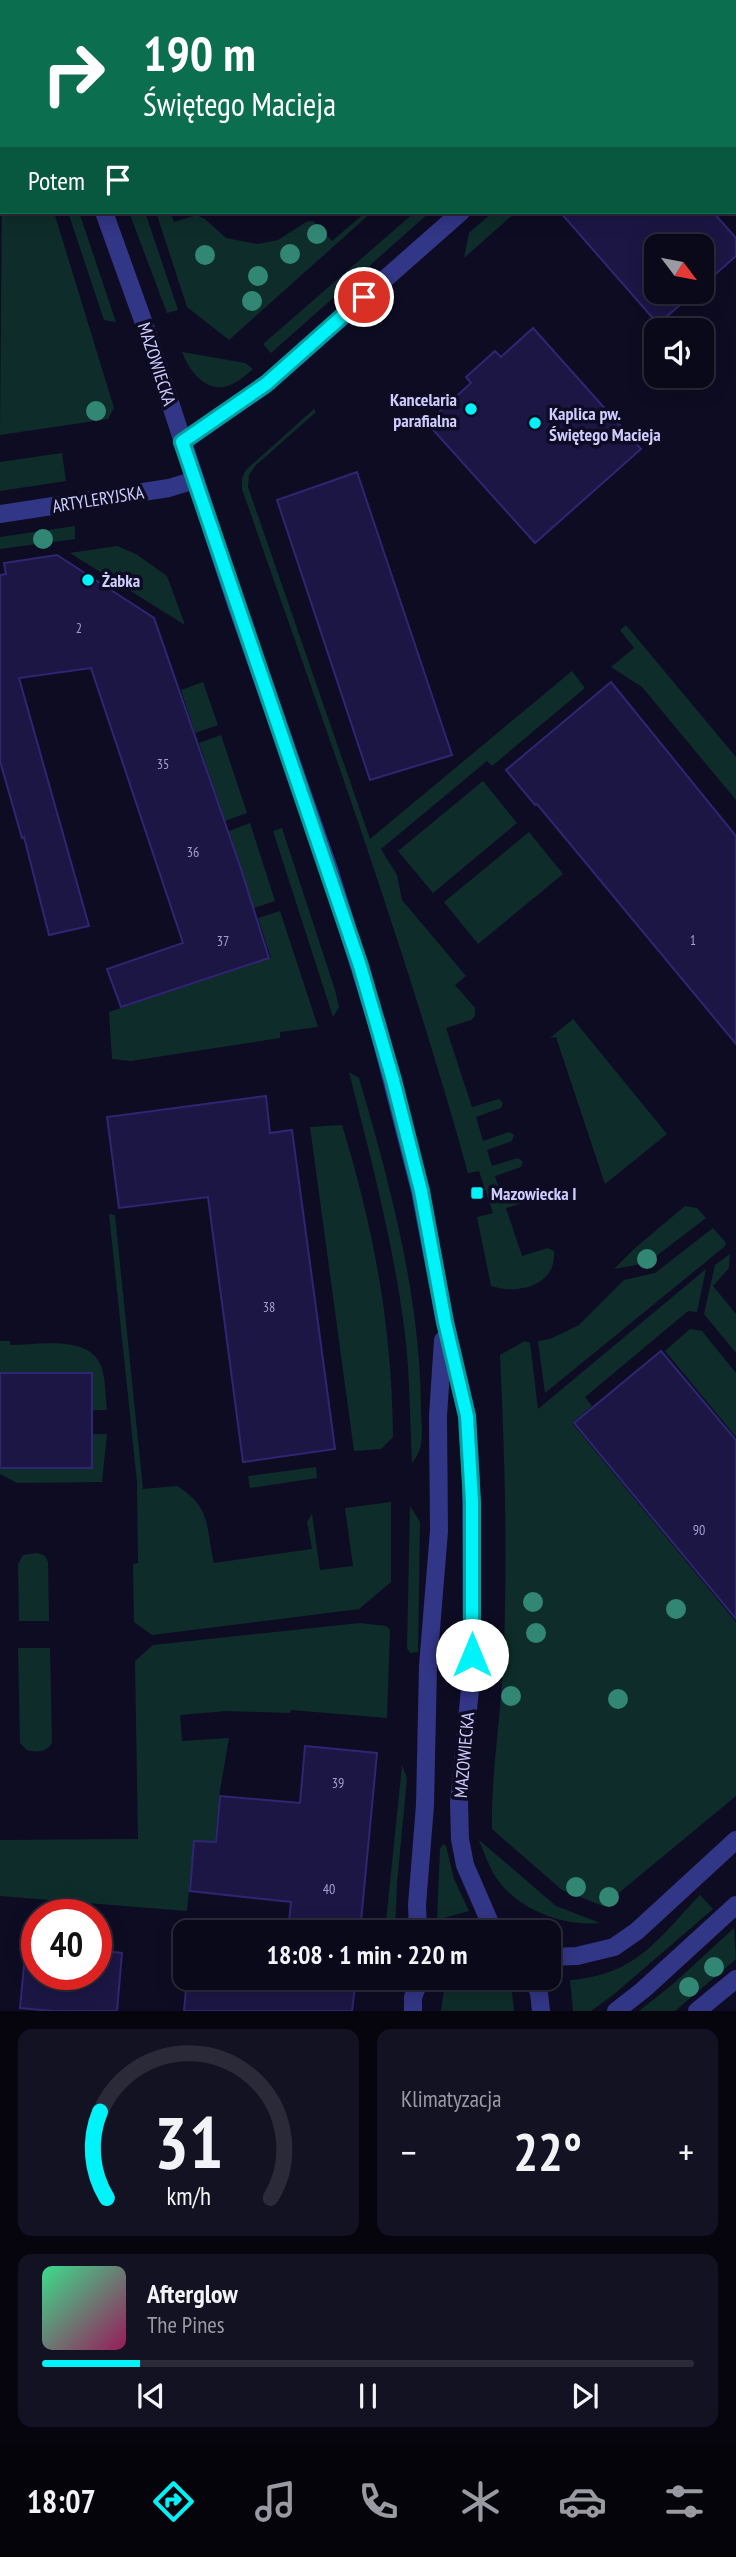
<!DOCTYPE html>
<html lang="pl">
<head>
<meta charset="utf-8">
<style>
  :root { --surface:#0a091a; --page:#131223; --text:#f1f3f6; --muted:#999aa2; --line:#2a2a39; --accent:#00f3f8 }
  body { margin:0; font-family:"PT Sans Narrow",sans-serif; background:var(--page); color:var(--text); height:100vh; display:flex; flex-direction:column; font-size:26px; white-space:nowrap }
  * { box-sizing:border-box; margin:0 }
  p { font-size:23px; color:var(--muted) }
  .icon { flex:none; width:38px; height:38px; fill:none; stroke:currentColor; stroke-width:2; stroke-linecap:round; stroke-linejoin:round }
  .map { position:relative; height:2011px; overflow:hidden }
  .sheet { display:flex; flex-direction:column; gap:18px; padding:18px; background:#06050e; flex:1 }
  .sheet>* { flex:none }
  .banner { position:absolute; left:0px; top:0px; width:737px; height:214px; box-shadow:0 4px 18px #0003,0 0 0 2px var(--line); background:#0b6e4f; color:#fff; overflow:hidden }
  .needle { width:46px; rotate:122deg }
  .fabs { position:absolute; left:644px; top:234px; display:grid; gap:14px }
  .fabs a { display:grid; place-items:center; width:70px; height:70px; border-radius:14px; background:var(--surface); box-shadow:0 4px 18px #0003,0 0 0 2px var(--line); font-size:35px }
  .speed { position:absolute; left:21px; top:1899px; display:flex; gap:14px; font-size:35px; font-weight:700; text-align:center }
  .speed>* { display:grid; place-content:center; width:91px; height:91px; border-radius:50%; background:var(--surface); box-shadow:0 4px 18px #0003,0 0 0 2px var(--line); line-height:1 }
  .speed .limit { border:10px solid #d22; background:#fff; color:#111 }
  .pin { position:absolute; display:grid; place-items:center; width:60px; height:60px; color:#fff; margin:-30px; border:4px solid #fff; border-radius:50%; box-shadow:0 2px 7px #0007 }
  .me { position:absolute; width:77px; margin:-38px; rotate:0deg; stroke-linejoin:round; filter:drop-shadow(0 0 5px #0008) }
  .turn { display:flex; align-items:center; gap:24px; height:147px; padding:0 28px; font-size:32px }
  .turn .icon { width:91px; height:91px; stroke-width:2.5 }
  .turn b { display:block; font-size:49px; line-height:60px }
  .then { display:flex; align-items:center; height:66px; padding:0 28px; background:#0003; gap:14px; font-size:26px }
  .big { font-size:52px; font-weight:700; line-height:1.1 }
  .sheet .tile { flex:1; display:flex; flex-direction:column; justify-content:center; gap:10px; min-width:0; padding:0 24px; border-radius:14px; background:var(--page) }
  .sheet .dial { align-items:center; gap:0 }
  .dial svg { height:182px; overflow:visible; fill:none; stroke:var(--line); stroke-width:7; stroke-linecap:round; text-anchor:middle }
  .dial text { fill:var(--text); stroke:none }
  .song { display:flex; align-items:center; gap:21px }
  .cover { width:84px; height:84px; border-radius:10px; background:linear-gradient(135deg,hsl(150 70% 55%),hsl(330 70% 35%)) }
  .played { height:7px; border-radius:4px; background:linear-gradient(90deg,var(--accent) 15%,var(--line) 15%) }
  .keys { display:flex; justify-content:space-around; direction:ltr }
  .heat { display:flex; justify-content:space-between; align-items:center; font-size:38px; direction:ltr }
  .sheet .tiles { flex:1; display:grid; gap:18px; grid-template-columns:1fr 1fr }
  .tile:last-child { grid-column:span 2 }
  .trip { position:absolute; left:173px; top:1920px; width:388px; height:70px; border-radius:14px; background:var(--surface); box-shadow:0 4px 18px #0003,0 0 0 2px var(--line); font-weight:700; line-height:70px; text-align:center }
  .tab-bar { display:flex; height:112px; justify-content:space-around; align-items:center; background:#04040a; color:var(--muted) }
  .tab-bar .icon { width:49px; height:49px }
  .tab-bar .current { color:var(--accent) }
  .tab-bar b { font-size:32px; color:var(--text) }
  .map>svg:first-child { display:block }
  .green { fill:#0e2d2a }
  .building { fill:#1c1645; stroke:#2f2673; stroke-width:2 }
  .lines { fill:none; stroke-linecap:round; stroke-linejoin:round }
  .minor { stroke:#323686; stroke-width:18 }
  .tertiary { stroke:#323686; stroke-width:18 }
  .tree { fill:#328674 }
  .route-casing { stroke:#009ea1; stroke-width:18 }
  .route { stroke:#00f3f8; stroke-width:12 }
  .poi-dot { fill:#00f3f8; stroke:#0e0c23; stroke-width:2.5 }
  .labels { text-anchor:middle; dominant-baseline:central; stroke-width:7; stroke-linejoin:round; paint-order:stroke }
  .number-label { font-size:14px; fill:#a29fd0 }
  .street-label { font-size:18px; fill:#cfcdff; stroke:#0e0c23 }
  .poi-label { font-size:18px; font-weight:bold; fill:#cfcdff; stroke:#0e0c23; text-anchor:start }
</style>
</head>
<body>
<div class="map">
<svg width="736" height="2011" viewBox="0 0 736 2011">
  <rect width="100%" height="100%" fill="#0e0c23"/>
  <path class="green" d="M2,182V212H54L114,408L108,419L0,435Z
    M68,212H79L116,322L104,320Z
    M129,212H145L178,310L167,313Z
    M156,212H170L174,222L196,215L205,219L226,238L258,244L278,240L306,222L313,221L332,241L366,212H372L229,340L187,307Z
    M415,212H430L271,353L263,344Z
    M493,212H516L464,258L469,233Z
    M182,352L245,363L253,369C247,374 241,380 234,383C209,397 190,373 182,352Z
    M314,409L316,412L255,466L249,475L248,487L370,839L572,671L585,688L492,766L487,761L381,849L397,875L402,900L466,976L455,985L475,1008V1016L471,1020L446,1028L472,1107L499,1099L503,1103L501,1108L476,1117L483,1141L509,1132L514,1135L512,1141L487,1150L492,1166L518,1158L523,1162L521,1167L495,1176L503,1200L529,1191L533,1194L532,1200L506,1208L522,1256L548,1248L554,1251C557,1286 517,1295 491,1286L477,1217L493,1213L479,1171L468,1173C404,942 321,716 242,489V478L246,470Z
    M62,453L66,481L0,491V462Z
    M75,526V539L0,549V537Z
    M117,546L136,554L167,576L185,625L70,553Z
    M626,625L736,757V800L642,687L611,667L634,648L620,630Z
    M203,682L218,725L195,733L181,690Z
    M221,735L247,813L225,821L199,743Z
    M483,781L517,823L433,893L398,851Z
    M250,823L275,901L254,908L229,831Z
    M282,828L335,990L339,1007L333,1017L273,831Z
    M529,832L563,874L478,944L444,902Z
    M280,911L318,1027L280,1032V1038L131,1061L112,1059L109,1012L271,958L258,918Z
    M573,1019L667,1134L605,1184L556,1037L550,1038Z
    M349,1072L359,1078C390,1184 420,1295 421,1407C421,1426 426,1448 412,1463C410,1420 410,1377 405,1334C394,1245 371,1159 349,1072Z
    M342,1125C374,1230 392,1326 393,1437L381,1449L354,1451L310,1127Z
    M685,1206L697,1208L706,1218L647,1263L614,1269L634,1249Z
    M109,1214L115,1215L143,1489L177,1486C213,1509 205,1526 214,1563L312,1549L307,1522L312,1514L320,1570L353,1566L345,1508L391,1502V1582L359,1609L152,1635L134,1622L133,1564L138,1563L137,1482Z
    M713,1228L726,1243L724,1247L545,1393L538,1341L550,1339L579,1325L624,1280L655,1273Z
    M730,1254L729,1268L713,1286L736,1314V1353L704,1314L715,1265Z
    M706,1269L697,1312L688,1311L585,1397L592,1406L572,1423L736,1622V1796L603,1906L562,1890L492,1829C491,1776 500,1722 503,1669C508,1565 505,1460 500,1355L525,1341L530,1343L538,1409Z
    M690,1329L702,1331L736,1373V1437L665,1351Z
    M0,1341H10V1345C38,1345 89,1334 101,1366C106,1379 105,1395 107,1410H93L92,1372H0Z
    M92,1434H107L102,1482L17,1483L0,1474V1469H92Z
    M316,1467L317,1478L250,1488L248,1476Z
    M410,1506L420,1522L418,1652L410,1653L407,1648Z
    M38,1553L45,1556L48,1562L49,1621H19L18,1564L23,1555Z
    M360,1623L386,1626L390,1630L387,1718L291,1710L290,1713L227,1711L180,1715L182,1741L229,1738L219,1796L215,1842L194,1841L187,1911L0,1896V1840L138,1839L135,1661L153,1645Z
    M18,1648H50L52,1742C49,1752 36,1753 27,1750L20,1743Z
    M402,1765L407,1778L397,1883L395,1932H385Z
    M479,1840L556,1906L600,1923C559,1927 512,1907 492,1871C487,1861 483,1850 479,1840Z
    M443,1844L446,1846L454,1879L469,1911L437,1920L440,1849Z
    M700,1895L713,1909L613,1995L591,2011H573L570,1980C636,1975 657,1940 700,1895Z
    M734,1928L736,1959L675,2011H639L673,1984Z
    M454,1978H501L512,1992L514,2011H441L444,1990Z"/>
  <path class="building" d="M560,212H713L736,238V256L702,286V247H656V292H695L658,324Z
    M533,328L641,449L535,543L427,423L471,383L466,377L495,351L501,357Z
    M357,472L452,755L370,780L277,500Z
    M57,555L154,618L241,869L269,958L121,1007L107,969L183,943L91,668L19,678L89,926L49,935L24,837L22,838L0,761V575L6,574L4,563Z
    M611,682L736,836V1044L537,804L535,805L506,770Z
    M266,1096L270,1133L292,1130L335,1449L243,1462L208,1197L119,1208L107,1117Z
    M661,1351L736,1440V1619L574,1423Z
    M0,1373H92V1468H0Z
    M305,1746L377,1753L360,1932H288L291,1902L190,1891L194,1841L216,1842L220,1796L300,1803Z
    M26,1944L37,1945V1974H96V1950L122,1953L117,2011H52L20,2008Z
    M187,1978H356L352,2011H184Z"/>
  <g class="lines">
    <path class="minor" d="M698,2L700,0
      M0,166L2,165
      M182,442L266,384L461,212
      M0,514L169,488L195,480
      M697,2011L736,1979"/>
    <path class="tertiary" d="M32,0L33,2
      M104,212L146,329L236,604L329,869L378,1027L420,1191L445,1322L467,1416L471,1480L472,1668L459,1803L460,1839L465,1865L494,1932
      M418,1932L417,1905L425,1805L428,1666L439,1531L438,1416L443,1340
      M550,1957L577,1956L614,1947L637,1931L736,1840
      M533,1978L539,1993L541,2011
      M413,2011V1997L421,1978
      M616,2011L643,1990L736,1905"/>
  </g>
  <g class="tree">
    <circle cx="317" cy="234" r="10"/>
    <circle cx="290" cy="254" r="10"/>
    <circle cx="205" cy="255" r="10"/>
    <circle cx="258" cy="276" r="10"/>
    <circle cx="252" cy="301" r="10"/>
    <circle cx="96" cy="411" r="10"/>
    <circle cx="43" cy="539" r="10"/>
    <circle cx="647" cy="1259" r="10"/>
    <circle cx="533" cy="1602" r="10"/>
    <circle cx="676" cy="1609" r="10"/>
    <circle cx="536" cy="1633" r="10"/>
    <circle cx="511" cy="1696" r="10"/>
    <circle cx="618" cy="1699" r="10"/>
    <circle cx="576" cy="1887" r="10"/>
    <circle cx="609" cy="1897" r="10"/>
    <circle cx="714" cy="1967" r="10"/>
    <circle cx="689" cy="1987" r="10"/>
  </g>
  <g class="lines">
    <defs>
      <path id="route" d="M364,297L266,384L182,442L360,966L393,1080L421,1191L445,1322L467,1416L472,1502V1655"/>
    </defs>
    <use href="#route" class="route-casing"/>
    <use href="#route" class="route"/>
  </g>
  <g class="poi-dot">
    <circle cx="471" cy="409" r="7"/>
    <circle cx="535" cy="423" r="7"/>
    <circle cx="88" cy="580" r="7"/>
    <rect x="470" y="1186" width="14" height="14" rx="3.5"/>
  </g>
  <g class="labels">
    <g class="number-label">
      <text x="79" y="628">2</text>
      <text x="163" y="764">35</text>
      <text x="193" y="852">36</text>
      <text x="693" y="940">1</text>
      <text x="223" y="941">37</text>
      <text x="269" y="1307">38</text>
      <text x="699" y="1530">90</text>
      <text x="338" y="1783">39</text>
      <text x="329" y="1889">40</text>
    </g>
    <g class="street-label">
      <text transform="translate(157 364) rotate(72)">MAZOWIECKA</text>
      <text transform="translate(98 499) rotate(-9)">ARTYLERYJSKA</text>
      <text transform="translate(464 1755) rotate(-85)">MAZOWIECKA</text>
    </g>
    <g class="poi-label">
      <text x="457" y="399" text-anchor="end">Kancelaria<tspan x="457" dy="21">parafialna</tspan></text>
      <text x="549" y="413">Kaplica pw.<tspan x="549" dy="21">Świętego Macieja</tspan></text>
      <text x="102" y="580">Żabka</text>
      <text x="491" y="1193">Mazowiecka I</text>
    </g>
  </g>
</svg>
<div class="fabs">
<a><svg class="needle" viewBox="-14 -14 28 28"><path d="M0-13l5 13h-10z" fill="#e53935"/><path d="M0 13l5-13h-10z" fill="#999aa2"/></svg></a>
<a><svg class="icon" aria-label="sound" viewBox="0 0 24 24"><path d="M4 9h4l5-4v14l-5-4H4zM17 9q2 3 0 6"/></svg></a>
</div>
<div class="speed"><div class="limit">40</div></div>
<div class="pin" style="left:364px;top:297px;background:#d93025"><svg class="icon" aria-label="arrive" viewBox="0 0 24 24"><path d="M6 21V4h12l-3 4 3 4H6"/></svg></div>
<svg class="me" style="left:472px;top:1655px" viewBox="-20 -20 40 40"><circle r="19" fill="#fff"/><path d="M0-13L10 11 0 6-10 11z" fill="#00f3f8"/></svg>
<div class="trip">18:08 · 1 min · 220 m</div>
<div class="banner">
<div class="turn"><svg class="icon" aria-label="right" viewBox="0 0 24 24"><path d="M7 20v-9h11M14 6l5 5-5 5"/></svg><div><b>190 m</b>Świętego Macieja</div></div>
<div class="then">Potem<svg class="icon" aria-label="arrive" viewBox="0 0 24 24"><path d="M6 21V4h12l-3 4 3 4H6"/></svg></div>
</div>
</div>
<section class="sheet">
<div class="tiles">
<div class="tile dial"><svg viewBox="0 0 100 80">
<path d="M14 69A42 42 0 1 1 86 69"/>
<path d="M14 69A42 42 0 0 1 11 31" stroke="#00f3f8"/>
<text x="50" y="56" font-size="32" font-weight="700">31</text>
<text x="50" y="72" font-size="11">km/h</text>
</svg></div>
<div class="tile"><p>Klimatyzacja</p>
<div class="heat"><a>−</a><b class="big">22°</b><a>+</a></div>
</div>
<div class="tile">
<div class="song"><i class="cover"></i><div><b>Afterglow</b><p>The Pines</p></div></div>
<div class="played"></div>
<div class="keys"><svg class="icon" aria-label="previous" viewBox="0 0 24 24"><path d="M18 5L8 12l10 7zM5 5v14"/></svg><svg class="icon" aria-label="pause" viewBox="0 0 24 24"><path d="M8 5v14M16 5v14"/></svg><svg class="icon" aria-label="next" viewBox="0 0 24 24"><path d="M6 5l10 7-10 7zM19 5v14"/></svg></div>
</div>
</div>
</section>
<nav class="tab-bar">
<b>18:07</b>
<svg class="icon current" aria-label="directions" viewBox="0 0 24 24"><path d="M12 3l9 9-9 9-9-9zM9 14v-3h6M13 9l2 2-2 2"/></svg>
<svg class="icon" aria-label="music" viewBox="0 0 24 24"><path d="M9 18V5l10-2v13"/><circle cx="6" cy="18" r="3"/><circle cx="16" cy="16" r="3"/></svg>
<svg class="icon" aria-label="phone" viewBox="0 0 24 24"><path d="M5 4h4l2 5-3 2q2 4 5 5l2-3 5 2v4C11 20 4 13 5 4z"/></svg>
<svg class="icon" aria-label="climate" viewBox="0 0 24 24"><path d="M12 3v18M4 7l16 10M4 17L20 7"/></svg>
<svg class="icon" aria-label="car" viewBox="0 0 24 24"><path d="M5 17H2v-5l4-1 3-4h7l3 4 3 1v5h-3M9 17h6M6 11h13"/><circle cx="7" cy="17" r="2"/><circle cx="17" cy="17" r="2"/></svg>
<svg class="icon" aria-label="filters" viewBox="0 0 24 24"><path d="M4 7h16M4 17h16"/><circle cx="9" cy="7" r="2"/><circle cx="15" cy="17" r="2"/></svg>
</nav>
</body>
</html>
